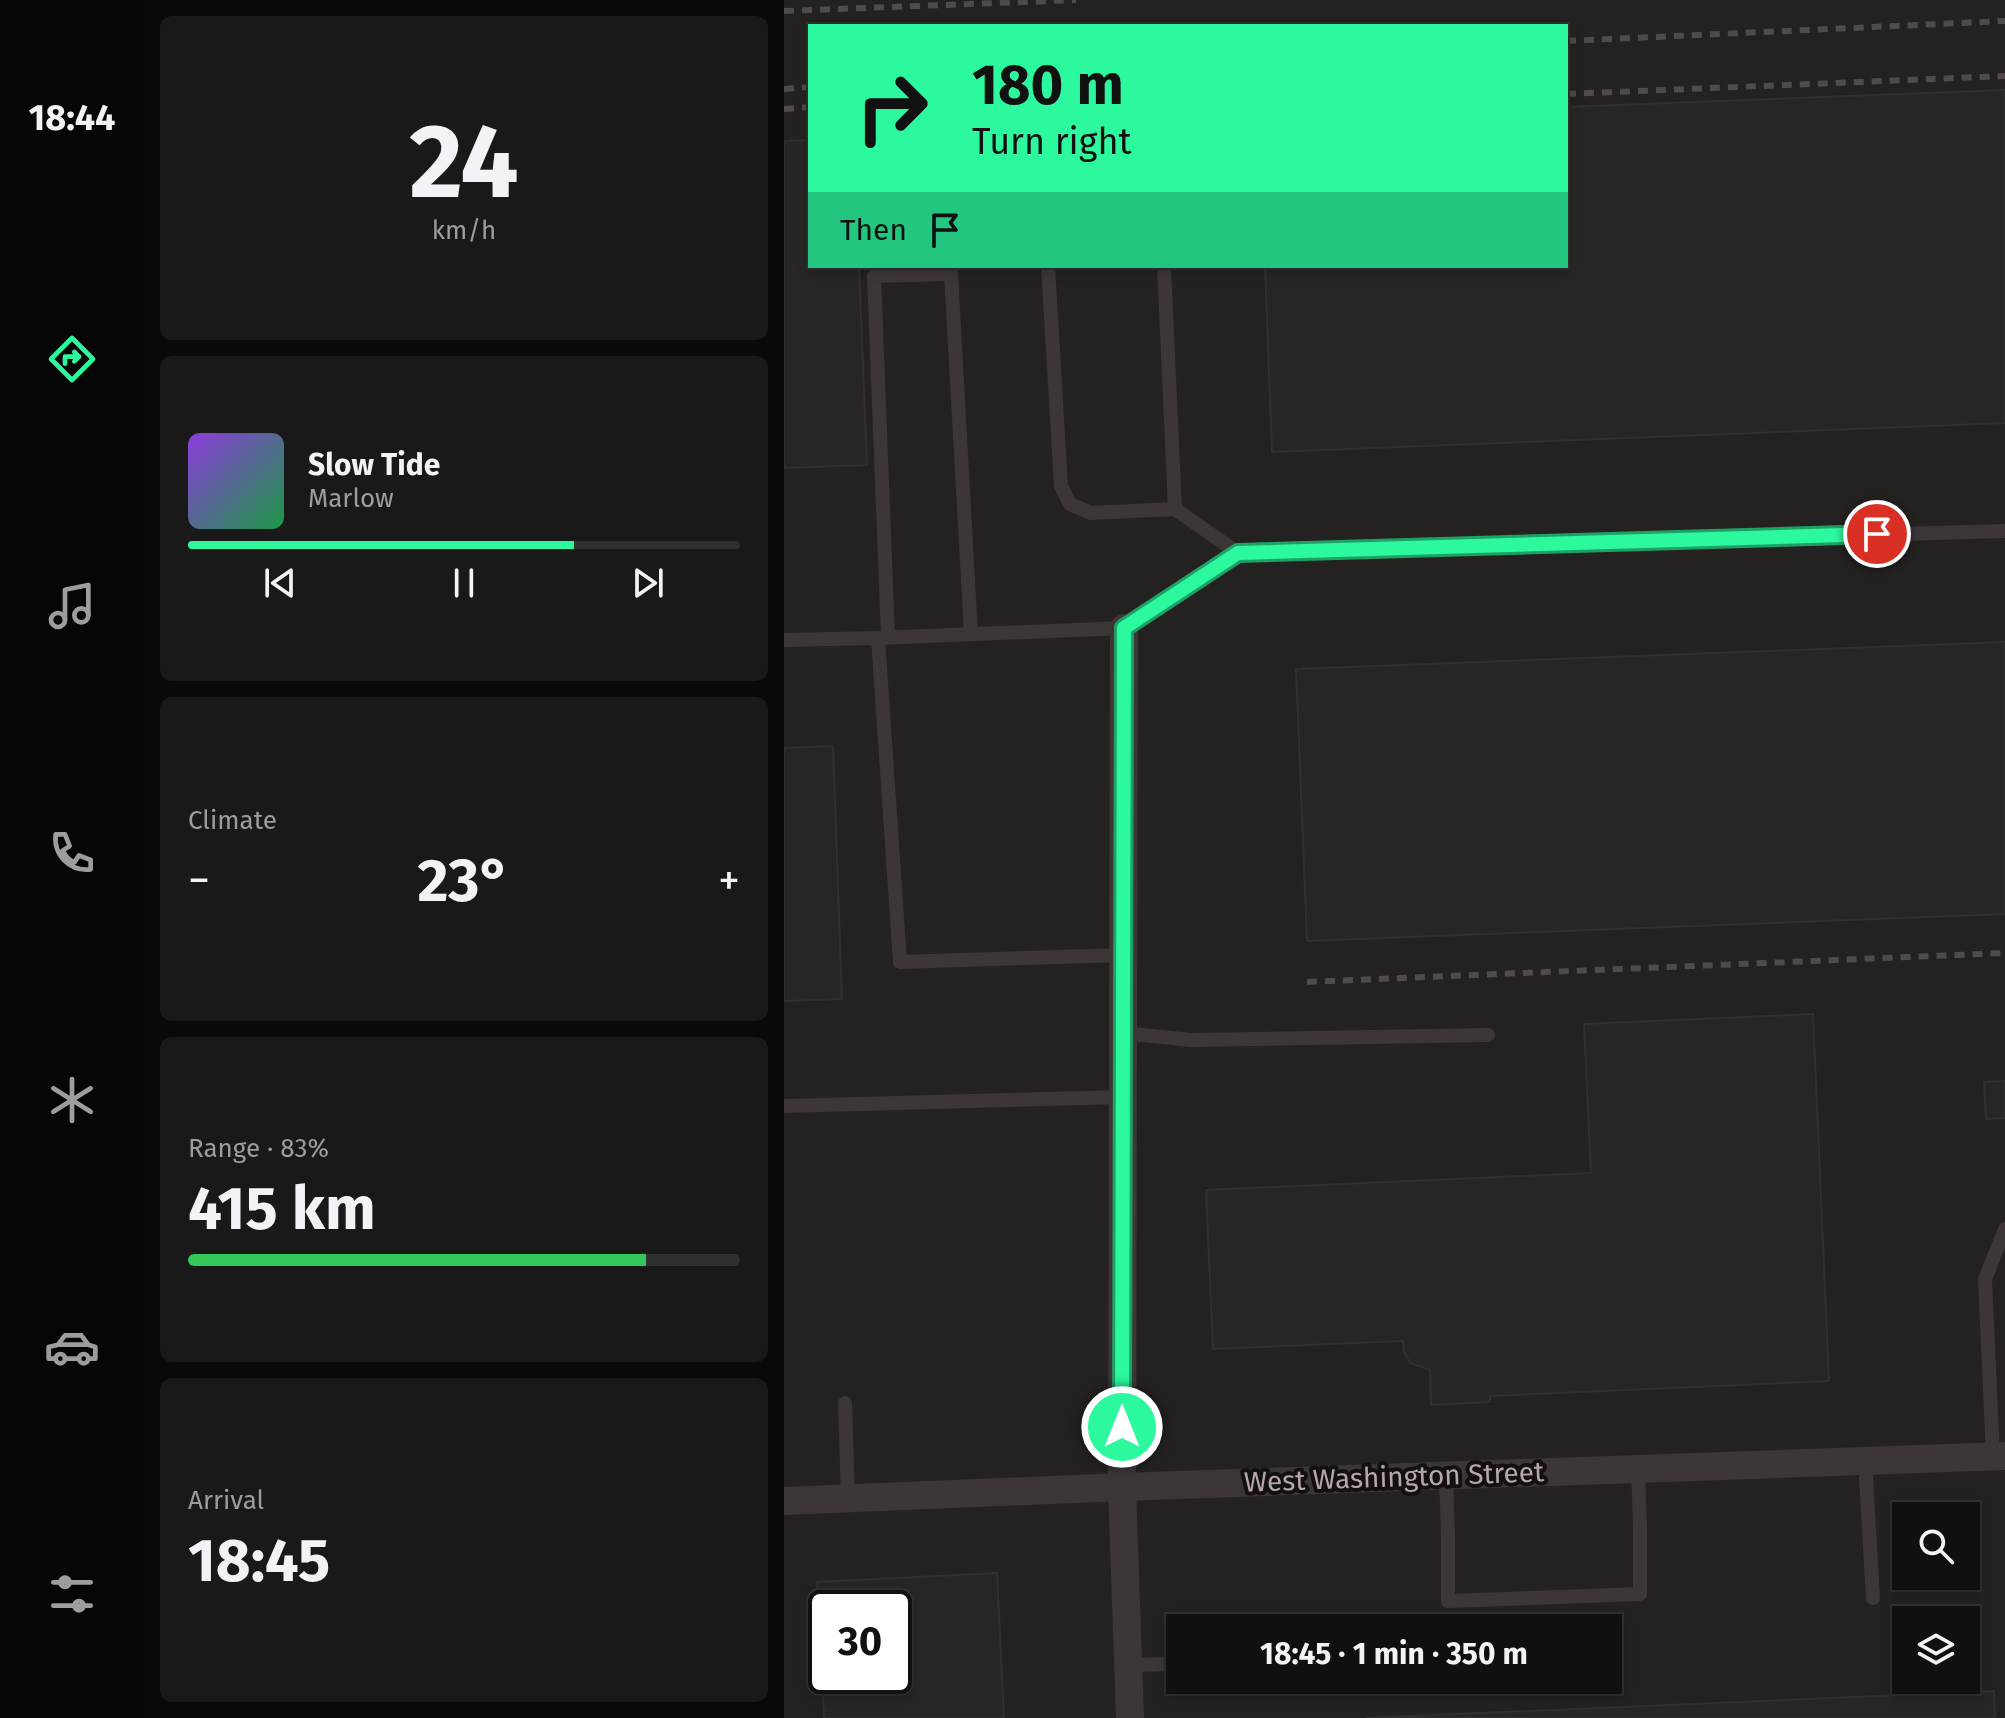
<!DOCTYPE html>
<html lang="en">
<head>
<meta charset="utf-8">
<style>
  :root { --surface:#111010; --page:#1a1919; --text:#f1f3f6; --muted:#9c9d9f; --line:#303030; --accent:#2cf89e }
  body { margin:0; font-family:"Fira Sans",sans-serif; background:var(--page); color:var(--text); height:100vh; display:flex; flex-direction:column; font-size:30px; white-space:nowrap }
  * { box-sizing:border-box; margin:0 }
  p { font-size:26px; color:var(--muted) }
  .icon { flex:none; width:44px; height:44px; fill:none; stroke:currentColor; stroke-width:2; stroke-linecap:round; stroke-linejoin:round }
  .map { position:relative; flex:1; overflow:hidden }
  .panel { display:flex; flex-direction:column; gap:16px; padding:16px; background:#090909; width:640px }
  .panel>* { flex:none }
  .banner { position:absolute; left:24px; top:24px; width:760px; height:244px; border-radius:0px; box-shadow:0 4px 12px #0003,0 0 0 2px var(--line); background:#2cf89e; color:#111; overflow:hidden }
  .buttons { position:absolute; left:1108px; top:1502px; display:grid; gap:16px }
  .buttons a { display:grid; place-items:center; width:88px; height:88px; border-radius:0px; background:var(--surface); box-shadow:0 4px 12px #0003,0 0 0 2px var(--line); font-size:40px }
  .speed { position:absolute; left:24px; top:1590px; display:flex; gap:16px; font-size:40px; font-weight:700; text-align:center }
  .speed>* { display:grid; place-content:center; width:104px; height:104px; border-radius:50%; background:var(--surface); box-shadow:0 4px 12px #0003,0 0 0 2px var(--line); line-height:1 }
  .speed .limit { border:4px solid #111; border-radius:12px; background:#fff; color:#111 }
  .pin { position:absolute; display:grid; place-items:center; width:68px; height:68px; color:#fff; margin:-34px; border:4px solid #fff; border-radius:50%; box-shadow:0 2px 8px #0007 }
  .me { position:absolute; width:88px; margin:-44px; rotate:0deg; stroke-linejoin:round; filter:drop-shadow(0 0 6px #0008) }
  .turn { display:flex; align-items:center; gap:28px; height:168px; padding:0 32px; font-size:36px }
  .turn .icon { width:104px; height:104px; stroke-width:2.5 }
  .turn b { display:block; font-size:56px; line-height:68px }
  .then { display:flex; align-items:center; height:76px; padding:0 32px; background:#0003; gap:16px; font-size:30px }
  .big { font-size:60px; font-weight:700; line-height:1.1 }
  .panel .card { flex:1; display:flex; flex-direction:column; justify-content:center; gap:12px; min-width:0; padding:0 28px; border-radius:12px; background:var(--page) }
  .panel .dial { align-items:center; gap:0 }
  .dial b { font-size:104px; line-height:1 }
  .song { display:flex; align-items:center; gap:24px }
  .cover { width:96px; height:96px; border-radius:12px; background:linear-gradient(135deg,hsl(270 70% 55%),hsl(140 70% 35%)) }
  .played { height:8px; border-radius:4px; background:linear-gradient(90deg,var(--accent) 70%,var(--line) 70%) }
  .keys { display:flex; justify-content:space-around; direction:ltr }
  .heat { display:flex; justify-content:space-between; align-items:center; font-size:44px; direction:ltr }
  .charge { height:12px; border-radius:6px; background:linear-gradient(90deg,#34c759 83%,var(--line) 0) }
  .trip { position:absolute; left:382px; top:1614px; width:456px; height:80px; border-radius:0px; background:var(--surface); box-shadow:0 4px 12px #0003,0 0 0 2px var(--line); font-weight:700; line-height:80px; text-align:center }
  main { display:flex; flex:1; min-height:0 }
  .menu { display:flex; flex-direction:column; width:144px; justify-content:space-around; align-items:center; background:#070606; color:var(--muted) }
  .menu .icon { width:56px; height:56px }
  .menu .current { color:var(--accent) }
  .menu b { font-size:36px; color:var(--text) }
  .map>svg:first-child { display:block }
  .built { fill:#242121; fill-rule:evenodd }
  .building { fill:#282525; stroke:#332f2f; stroke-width:2; fill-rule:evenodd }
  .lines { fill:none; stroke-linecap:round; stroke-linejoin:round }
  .lane { stroke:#3c3637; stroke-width:14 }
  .street { stroke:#3c3637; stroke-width:28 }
  .rail { stroke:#51494c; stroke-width:6; stroke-dasharray:10 8; stroke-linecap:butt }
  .route-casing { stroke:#1da167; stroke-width:20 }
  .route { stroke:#2cf89e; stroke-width:14 }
  .labels { text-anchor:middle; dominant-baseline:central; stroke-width:8; stroke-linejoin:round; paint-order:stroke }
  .street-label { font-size:28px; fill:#b8a6ad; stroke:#121010 }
</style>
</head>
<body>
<main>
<nav class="menu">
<b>18:44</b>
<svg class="icon current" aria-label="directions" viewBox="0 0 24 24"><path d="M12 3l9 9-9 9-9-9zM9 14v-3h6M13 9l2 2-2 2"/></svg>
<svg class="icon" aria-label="music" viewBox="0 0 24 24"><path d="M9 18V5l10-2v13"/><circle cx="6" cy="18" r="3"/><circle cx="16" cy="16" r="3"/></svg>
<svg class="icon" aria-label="phone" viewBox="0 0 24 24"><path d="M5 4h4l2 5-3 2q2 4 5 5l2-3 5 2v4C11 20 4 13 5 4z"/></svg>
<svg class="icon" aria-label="climate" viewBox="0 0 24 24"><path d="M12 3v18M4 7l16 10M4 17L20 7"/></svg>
<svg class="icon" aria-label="car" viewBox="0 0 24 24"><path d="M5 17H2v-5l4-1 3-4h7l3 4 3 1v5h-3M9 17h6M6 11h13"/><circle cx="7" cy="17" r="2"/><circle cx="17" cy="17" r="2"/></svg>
<svg class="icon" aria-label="filters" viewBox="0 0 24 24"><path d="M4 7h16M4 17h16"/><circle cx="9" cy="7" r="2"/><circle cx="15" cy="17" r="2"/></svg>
</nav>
<section class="panel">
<div class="card dial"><b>24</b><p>km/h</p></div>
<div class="card">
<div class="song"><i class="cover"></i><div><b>Slow Tide</b><p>Marlow</p></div></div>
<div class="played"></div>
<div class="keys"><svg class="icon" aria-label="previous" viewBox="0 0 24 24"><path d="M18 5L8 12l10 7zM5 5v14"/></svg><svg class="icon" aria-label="pause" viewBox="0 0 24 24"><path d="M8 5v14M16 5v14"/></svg><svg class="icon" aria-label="next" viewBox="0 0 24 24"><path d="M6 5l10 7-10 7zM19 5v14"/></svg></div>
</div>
<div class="card"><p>Climate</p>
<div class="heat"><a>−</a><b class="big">23°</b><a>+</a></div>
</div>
<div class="card"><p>Range · 83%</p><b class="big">415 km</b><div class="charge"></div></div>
<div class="card"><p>Arrival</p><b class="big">18:45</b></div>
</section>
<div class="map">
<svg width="1221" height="1718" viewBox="0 0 1221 1718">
  <rect width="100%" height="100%" fill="#171515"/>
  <path class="built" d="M0,0H1221V1718H0ZM26,26H782V266H26ZM1122,1516H1182V1576H1122ZM42,1608H110V1676H42ZM1122,1620H1182V1680H1122ZM396,1628H824V1680H396Z"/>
  <path class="building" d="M1221,90V423L488,452L481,266H782V107Z
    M26,140V266H75L83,465L0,468V141Z
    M1221,642V914L523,941L512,669Z
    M49,746L58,999L0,1001V748Z
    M1029,1014L1045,1381L706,1396V1402L647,1405L646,1370L626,1363L620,1352L619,1341L429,1349L422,1190L807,1173L800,1024Z
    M1221,1081V1118L1202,1119L1200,1082Z
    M213,1573L220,1718H40L33,1582ZM42,1608H110V1676H42Z
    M1210,1691L1211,1718H581Z"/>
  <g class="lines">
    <path class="lane" d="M264,266L277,486L286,504L307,513L391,509L454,553
      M380,266L391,509
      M104,637L90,276L167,274L187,634
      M94,638L340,628L454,553L1221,531
      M0,640L94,638L116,962L339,955
      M339,1033L407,1040L704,1035
      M0,1106L338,1097
      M61,1403L64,1498
      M1209,1456L1201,1279L1221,1229
      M1081,1461L1089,1598
      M662,1475L664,1535V1601L856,1594V1526L854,1469
      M344,1665L396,1664"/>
    <path class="street" d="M340,628L338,1487L346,1718
      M0,1501L338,1487L1221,1456"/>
    <path class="rail" d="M0,11L292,0
      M782,41L1221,21
      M0,89L26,87
      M782,94L1221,76
      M0,109L26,107
      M523,982L1221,953"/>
  </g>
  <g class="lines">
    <defs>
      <path id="route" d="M338,1427L340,628L454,553L1093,534"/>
    </defs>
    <use href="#route" class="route-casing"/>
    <use href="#route" class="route"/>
  </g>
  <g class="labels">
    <g class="street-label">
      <text transform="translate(610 1477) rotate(-2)">West Washington Street</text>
    </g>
  </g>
</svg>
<div class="buttons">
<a><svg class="icon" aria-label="search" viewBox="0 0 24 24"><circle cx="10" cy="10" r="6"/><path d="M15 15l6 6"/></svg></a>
<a><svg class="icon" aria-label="layers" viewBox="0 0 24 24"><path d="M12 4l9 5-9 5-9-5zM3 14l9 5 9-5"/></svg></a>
</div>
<div class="speed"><div class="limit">30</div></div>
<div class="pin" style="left:1093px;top:534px;background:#d93025"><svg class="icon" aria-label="arrive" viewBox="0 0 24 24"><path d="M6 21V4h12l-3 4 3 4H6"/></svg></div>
<svg class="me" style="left:338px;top:1427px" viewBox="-20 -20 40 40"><circle r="17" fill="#2cf89e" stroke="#fff" stroke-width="3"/><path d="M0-11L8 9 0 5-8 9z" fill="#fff"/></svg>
<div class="trip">18:45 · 1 min · 350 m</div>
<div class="banner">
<div class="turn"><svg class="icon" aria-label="right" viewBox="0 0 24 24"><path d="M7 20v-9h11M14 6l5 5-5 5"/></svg><div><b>180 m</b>Turn right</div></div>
<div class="then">Then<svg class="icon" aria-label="arrive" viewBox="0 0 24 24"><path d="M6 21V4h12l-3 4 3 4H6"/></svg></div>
</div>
</div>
</main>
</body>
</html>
